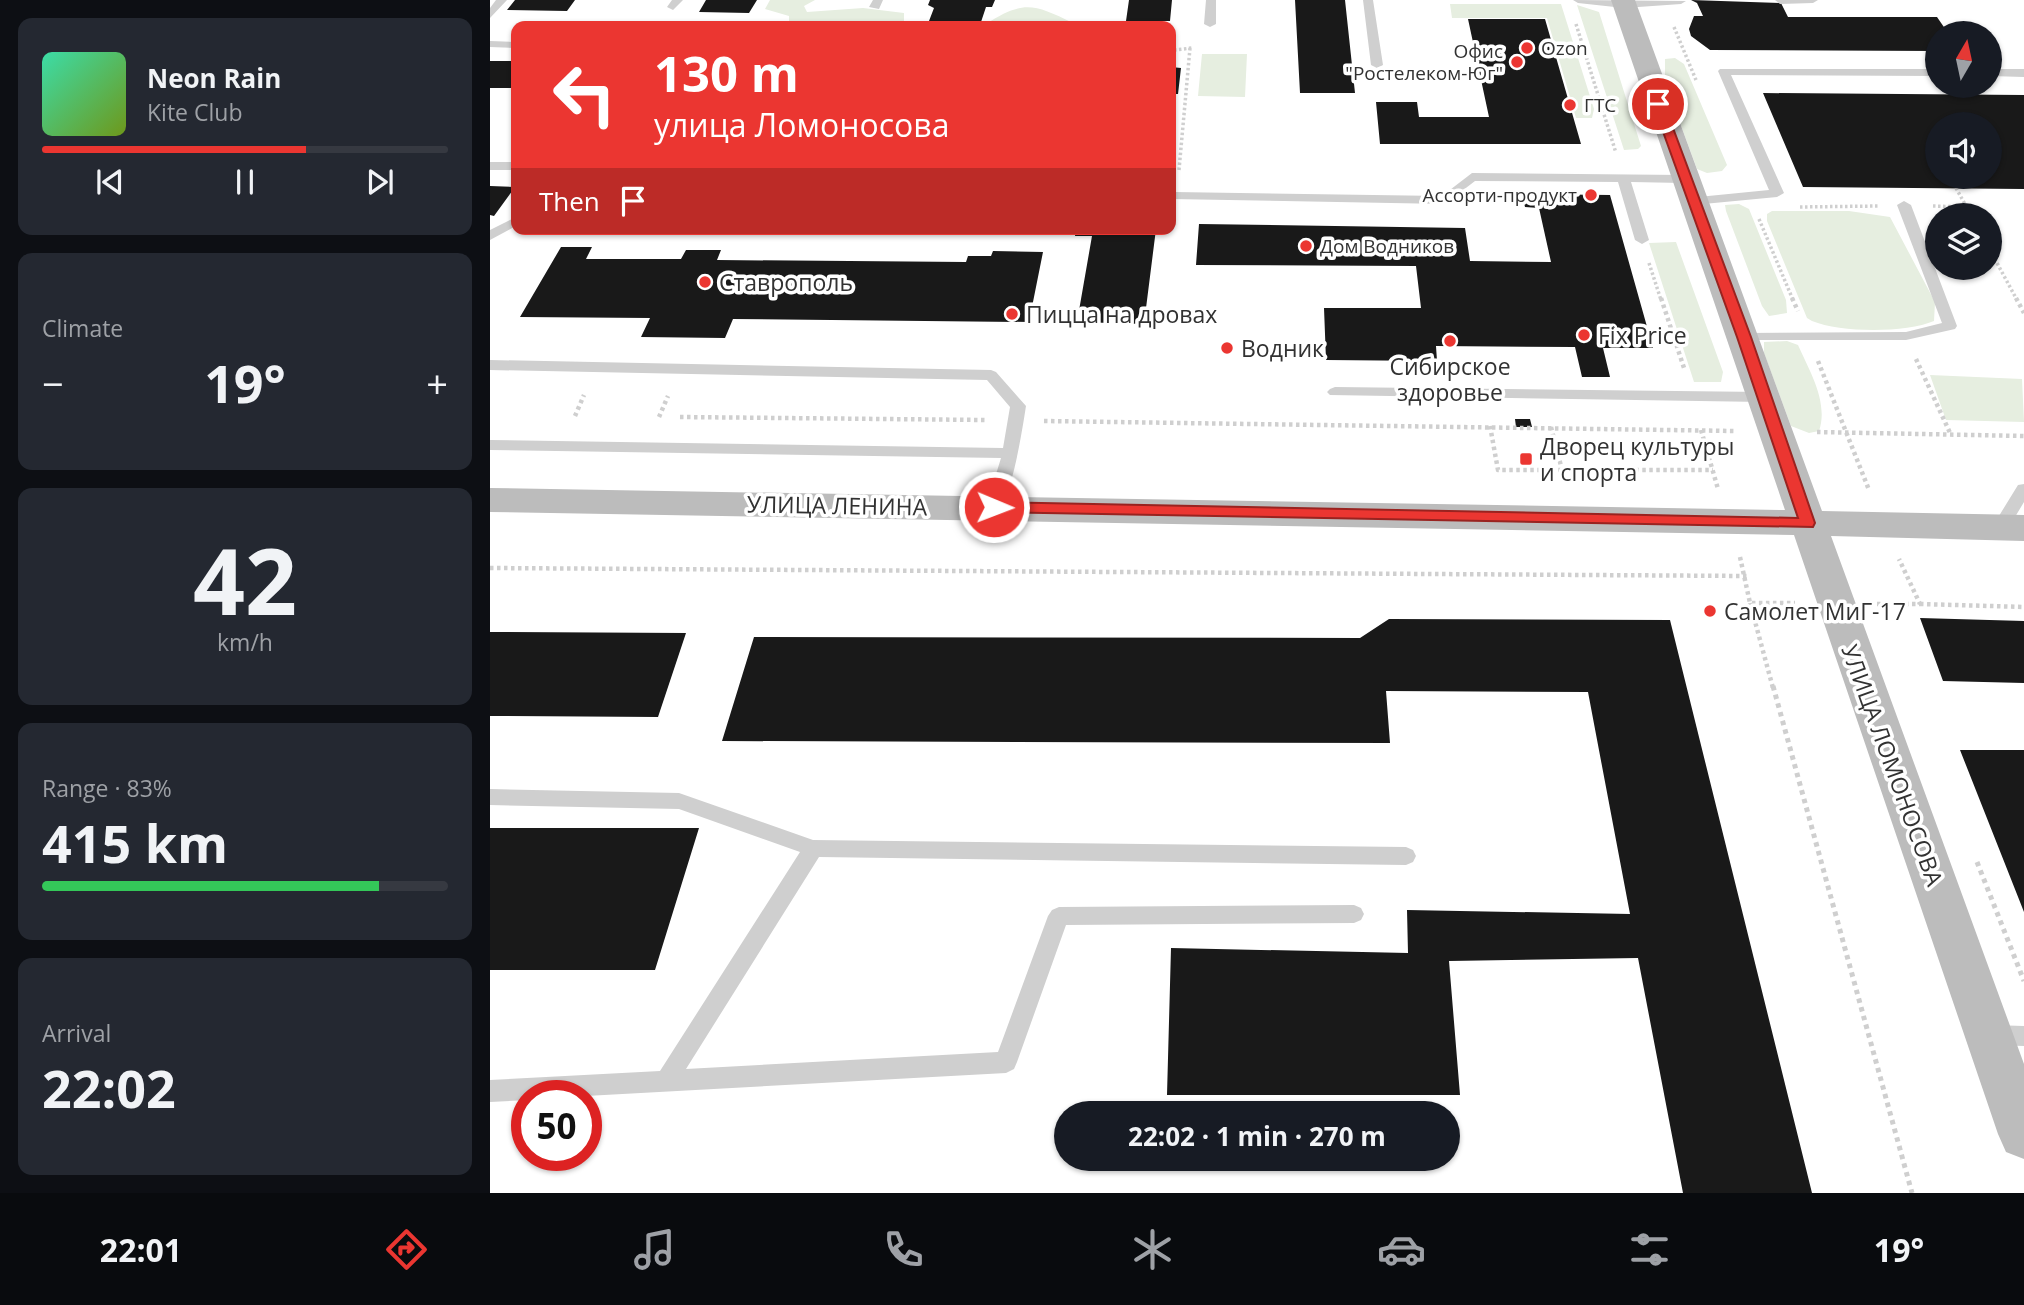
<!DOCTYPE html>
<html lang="en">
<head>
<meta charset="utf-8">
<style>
  :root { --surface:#171b24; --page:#242831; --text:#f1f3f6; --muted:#9ea1a6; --line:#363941; --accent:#eb3631 }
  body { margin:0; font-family:"Open Sans",sans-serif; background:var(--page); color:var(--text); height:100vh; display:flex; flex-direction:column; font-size:26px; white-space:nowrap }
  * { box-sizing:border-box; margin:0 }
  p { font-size:23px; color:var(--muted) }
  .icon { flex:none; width:38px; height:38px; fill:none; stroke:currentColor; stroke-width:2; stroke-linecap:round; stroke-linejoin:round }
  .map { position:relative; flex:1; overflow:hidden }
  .side { display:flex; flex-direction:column; gap:18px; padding:18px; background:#0d0f14; width:490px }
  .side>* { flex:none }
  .guide { position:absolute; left:21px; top:21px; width:665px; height:214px; border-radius:14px; box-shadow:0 2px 5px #0004; background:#eb3631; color:#fff; overflow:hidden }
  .needle { width:46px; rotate:9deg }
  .fabs { position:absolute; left:1435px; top:21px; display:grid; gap:14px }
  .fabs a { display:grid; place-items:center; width:77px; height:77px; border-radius:50%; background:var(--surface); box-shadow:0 2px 5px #0004; font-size:35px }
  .speed { position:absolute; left:21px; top:1080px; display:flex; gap:14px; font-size:35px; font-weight:700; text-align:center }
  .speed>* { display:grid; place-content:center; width:91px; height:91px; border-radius:50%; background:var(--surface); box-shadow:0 2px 5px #0004; line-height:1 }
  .speed .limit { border:10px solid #d22; background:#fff; color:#111 }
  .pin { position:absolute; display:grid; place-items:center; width:60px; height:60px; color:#fff; margin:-30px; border:4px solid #fff; border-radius:50%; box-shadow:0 2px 7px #0007 }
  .me { position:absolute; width:77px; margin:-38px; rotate:91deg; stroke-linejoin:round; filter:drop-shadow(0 0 5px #0008) }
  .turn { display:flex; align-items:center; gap:24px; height:147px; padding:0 28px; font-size:32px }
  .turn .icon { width:91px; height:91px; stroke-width:2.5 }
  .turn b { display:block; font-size:49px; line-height:60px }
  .then { display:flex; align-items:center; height:66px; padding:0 28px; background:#0003; gap:14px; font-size:26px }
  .big { font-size:52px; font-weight:700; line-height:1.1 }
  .side .card { flex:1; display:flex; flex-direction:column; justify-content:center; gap:10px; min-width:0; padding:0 24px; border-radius:14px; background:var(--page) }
  .side .dial { align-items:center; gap:0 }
  .dial b { font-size:91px; line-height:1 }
  .song { display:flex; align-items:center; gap:21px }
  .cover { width:84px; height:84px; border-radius:10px; background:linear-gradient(135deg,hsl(160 70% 55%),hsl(80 70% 35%)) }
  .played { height:7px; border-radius:4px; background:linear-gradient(90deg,var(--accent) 65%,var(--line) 65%) }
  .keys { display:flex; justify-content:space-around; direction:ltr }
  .heat { display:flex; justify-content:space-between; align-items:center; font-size:38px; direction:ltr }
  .charge { height:10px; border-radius:5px; background:linear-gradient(90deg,#34c759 83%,var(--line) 0) }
  .trip { position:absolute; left:564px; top:1101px; width:406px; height:70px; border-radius:35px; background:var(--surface); box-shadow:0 2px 5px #0004; font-weight:700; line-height:70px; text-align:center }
  .tab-bar { display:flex; height:112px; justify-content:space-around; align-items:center; background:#090b0e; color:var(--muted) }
  .tab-bar .icon { width:49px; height:49px }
  .tab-bar .on { color:var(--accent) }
  .tab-bar b { font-size:32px; color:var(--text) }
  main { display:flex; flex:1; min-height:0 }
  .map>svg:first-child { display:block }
  .green { fill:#e6eee0 }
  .building { fill:#191919; fill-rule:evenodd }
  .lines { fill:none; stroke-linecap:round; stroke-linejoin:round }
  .path-far2 { stroke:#cfcfcf; stroke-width:3.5; stroke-dasharray:2.5 2.5; stroke-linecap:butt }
  .path-far1 { stroke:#cfcfcf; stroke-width:4.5; stroke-dasharray:3.5 3.5; stroke-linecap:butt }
  .path { stroke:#cfcfcf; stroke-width:5; stroke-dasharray:4.5 4.5; stroke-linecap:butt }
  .lane { fill:#cfcfcf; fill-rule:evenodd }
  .secondary { fill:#bcbcbc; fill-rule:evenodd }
  .route { fill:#eb3631; stroke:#992320; stroke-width:2 }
  .poi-dot { fill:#eb3631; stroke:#fff; stroke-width:2.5 }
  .labels { text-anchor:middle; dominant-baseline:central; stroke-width:7; stroke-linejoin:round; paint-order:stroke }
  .far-poi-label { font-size:19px; fill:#323232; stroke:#fff; text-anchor:start }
  .poi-label { font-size:23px; fill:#323232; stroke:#fff; text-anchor:start }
  .street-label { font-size:23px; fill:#323232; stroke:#fff }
</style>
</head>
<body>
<main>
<section class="side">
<div class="card">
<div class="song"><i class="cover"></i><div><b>Neon Rain</b><p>Kite Club</p></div></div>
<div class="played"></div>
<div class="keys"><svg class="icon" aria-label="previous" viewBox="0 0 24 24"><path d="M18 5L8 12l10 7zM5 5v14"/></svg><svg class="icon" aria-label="pause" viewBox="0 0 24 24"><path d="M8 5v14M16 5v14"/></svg><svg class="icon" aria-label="next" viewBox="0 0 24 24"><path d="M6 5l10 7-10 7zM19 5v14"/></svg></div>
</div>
<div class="card"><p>Climate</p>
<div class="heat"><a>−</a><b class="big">19°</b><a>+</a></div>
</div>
<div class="card dial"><b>42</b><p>km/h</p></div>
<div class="card"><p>Range · 83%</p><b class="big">415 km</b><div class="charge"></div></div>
<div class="card"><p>Arrival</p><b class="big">22:02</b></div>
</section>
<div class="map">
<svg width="1534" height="1193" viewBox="0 0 1534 1193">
  <rect width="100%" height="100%" fill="#fff"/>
  <path class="green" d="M280,0H325L314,6L317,12L373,8L414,13V22L496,24C533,0 544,4 583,23L581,26H296L299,25V16L275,9Z
    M960,4H1071L1104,109L1102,118H1086L1057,18H962Z
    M1087,5L1109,12L1151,146L1148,149L1134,150Z
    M712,54H757L755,97L708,96Z
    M1185,58L1194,64L1237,165L1232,171L1217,173L1207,169L1175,82V59Z
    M1249,204L1259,209L1296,300L1297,313L1279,316L1272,306L1236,211L1235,205Z
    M1282,211H1359L1400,217L1445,302L1444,321C1416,333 1351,333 1322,321L1317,318L1277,221V214Z
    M1186,242L1233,372L1231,382H1204L1159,243Z
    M1297,341L1308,345C1319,370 1339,402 1329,431L1319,433L1301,426L1274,353V342Z
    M1440,375L1532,379L1534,422L1456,420Z"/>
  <path class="building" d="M25,0H85L77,11L17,10Z
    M216,0H267L259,13L209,12Z
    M440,0H505L502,7H496L491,22L439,21L444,8L438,5Z
    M639,0H682L680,21H636Z
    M805,0H855L865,93H810Z
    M1201,0L1291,3L1298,17H1447L1458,33H1447V51L1220,50L1201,36L1199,29L1204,16H1213L1207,3Z
    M978,19H1055L1091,144H890L886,102H927L929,117H999Z
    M0,61H26V88H0Z
    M681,67L691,68L688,94H681Z
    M1273,93L1534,95V189L1313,187ZM1447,124H1500V177H1447Z
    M0,186L25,187L4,216L0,215Z
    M1032,194L1120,195L1163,348H1113L1120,377H1092L1085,347L946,346L947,361L836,360L834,308H931L926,266L706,265L709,224L975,228L980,261L1061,262L1049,208L1035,207Z
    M586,229H666L654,324L587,322L602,236H585Z
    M71,247H102L96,259H191L196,250H231L227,260L476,262L478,256H501L503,251L553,252L539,322L243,319L235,338L151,337L160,318L30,317Z
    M1025,419H1040L1042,427H1026Z
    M1430,618L1534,621V683L1453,681Z
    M899,619L1180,620L1322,1193H1193L1148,958L959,961L970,1095H677L681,948L918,953L917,910L1140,914L1098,692L896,691L900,743L232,741L264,637L870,638Z
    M0,632L196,633L168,717L0,716Z
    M1470,750H1534V912Z
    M0,828H209L165,970H0Z"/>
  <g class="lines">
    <path class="path-far2" d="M1086,24L1126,153
      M1184,27L1206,80
      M684,50L702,48
      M689,170L700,48
      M1466,188L1481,215
      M1443,206L1476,207
      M1310,207L1389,206
      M1269,219L1303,300
      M1500,250L1527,300
      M1159,263L1171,300"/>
    <path class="path-far1" d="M1171,298L1195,371
      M1302,298L1308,311
      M1526,298L1534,313
      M1426,359L1461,435
      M1328,361L1379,490
      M85,416L94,395
      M169,417L178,396
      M190,417L496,420
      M554,421L1245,431
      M1000,426L1008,470H1223
      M1061,427L1072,470
      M1211,430L1228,489
      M1327,432L1534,436
      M1250,557L1260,603H1305
      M0,568L1257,576
      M1260,603L1283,688
      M1387,604H1430L1409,559
      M1430,604L1534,607"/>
    <path class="path" d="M1283,686L1422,1193
      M1487,862L1534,981"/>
    <path class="lane" d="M6,0H17L0,18V8Z
      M182,0H193L183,10L177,7Z
      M383,0H393L389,9L379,7Z
      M716,0H726V24L720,27L714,24Z
      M873,0H883L893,65L887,68L881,65Z
      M1083,0L1196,1L1191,4L1134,8L1088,3Z
      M1285,0H1328L1323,3L1290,4Z
      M0,41L26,42V48L0,47Z
      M1230,69H1447V76L1241,75L1294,193L1287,197L1203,205L1198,204V198L1279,190L1228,71Z
      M1534,69V77L1500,76V69Z
      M0,162H26V170H0Z
      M982,173L1193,175L1199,179L1193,183L1141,182L1159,240L1152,244L1145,240L1128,182L985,181L955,204L681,199V193L684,192L952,196Z
      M1414,201L1421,205L1467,326L1465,329L1416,340H1249L1247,337L1254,333L1416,332L1452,323L1407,205Z
      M26,217V226L0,240V230Z
      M0,360L501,370L506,372L536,406C533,425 521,508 504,513L496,507L511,458L0,450V440L513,448L520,407L497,380L0,370Z
      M845,387L1273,392L1281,397L1273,402L840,395L837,392L840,389Z
      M1534,484V502L1516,532H1504L1502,528L1504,524L1528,485Z
      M0,789L189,793L323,840L916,847L923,850L926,856L923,862L916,865L329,857L196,1069L508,1052L558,916L562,910L569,907L864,905L871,908L874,914L871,920L864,923L576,925L527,1062L524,1069L516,1073L96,1096H37V1100L0,1102V1080L170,1071L310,852L189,809L0,805Z
      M1502,1025L1534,1026V1046L1502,1045L1494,1042L1491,1035L1494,1028Z"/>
    <path class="secondary" d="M1121,0H1145L1332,511L1534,515V541L1341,536L1534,1064V1159L1516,1152L1508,1134L1304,535L0,512V488L1295,510Z"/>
  </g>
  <path class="route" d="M1168,101L1174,104L1261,337L1325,523L1323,527L504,512L496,507L504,502L1308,518L1247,337L1163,104Z"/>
  <g class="poi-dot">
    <circle cx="1037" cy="48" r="7"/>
    <circle cx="1027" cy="62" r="7"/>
    <circle cx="1080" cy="105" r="7"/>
    <circle cx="1101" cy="195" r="7"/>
    <circle cx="816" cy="246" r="7"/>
    <circle cx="215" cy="282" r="7"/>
    <circle cx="522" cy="314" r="7"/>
    <circle cx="1094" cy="335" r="7"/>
    <circle cx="960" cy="341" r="7"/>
    <circle cx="737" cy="348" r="7"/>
    <rect x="1029" y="452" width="14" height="14" rx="3.5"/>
    <circle cx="1220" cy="611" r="7"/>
  </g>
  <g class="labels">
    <g class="far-poi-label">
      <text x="1051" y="48">Ozon</text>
      <text x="1013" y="51" text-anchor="end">Офис<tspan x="1013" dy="22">"Ростелеком-Юг"</tspan></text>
      <text x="1094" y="105">ГТС</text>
      <text x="1087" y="195" text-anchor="end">Ассорти-продукт</text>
      <text x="830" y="246">Дом Водников</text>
    </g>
    <g class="poi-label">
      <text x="229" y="282">Ставрополь</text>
      <text x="536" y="314">Пицца на дровах</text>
      <text x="1108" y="335">Fix Price</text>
      <text x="751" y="348">Водник</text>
      <text x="960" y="366" text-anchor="middle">Сибирское<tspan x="960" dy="26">здоровье</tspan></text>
      <text x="1050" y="446">Дворец культуры<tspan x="1050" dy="26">и спорта</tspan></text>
      <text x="1234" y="611">Самолет МиГ-17</text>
    </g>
    <g class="street-label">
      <text transform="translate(347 505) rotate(1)">УЛИЦА ЛЕНИНА</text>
      <text transform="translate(1403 765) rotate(70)">УЛИЦА ЛОМОНОСОВА</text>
    </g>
  </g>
</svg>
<div class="fabs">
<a><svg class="needle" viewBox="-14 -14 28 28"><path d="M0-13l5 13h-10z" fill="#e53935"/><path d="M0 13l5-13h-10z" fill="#9ea1a6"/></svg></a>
<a><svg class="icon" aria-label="sound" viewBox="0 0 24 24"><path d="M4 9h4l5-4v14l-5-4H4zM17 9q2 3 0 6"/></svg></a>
<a><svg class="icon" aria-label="layers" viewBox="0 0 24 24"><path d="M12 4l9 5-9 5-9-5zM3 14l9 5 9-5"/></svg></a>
</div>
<div class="speed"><div class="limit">50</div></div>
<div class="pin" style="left:1168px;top:104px;background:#d93025"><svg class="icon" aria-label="arrive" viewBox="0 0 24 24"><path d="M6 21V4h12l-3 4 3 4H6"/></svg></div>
<svg class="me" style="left:504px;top:507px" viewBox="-20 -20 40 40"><circle r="17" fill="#eb3631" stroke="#fff" stroke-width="3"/><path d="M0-11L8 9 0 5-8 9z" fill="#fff"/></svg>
<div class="trip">22:02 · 1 min · 270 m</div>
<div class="guide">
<div class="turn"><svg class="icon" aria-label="left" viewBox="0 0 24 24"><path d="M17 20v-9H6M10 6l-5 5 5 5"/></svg><div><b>130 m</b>улица Ломоносова</div></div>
<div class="then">Then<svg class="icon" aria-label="arrive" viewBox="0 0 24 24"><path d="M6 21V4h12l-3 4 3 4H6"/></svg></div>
</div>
</div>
</main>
<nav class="tab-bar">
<b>22:01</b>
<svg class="icon on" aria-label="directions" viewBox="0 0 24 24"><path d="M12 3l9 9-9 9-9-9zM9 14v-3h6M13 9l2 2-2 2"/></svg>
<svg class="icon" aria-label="music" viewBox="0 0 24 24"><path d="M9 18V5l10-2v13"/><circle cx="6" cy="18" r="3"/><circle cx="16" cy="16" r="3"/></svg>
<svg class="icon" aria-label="phone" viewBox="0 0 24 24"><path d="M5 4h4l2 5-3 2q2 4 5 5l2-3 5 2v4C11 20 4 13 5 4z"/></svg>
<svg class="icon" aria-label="climate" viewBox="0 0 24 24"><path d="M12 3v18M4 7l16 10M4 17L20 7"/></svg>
<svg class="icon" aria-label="car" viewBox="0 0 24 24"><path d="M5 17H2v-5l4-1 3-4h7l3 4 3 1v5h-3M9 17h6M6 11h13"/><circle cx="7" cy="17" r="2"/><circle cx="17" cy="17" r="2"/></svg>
<svg class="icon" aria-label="filters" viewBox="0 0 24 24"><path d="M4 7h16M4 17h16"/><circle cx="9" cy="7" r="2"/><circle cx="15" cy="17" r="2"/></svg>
<b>19°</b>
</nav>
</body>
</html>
